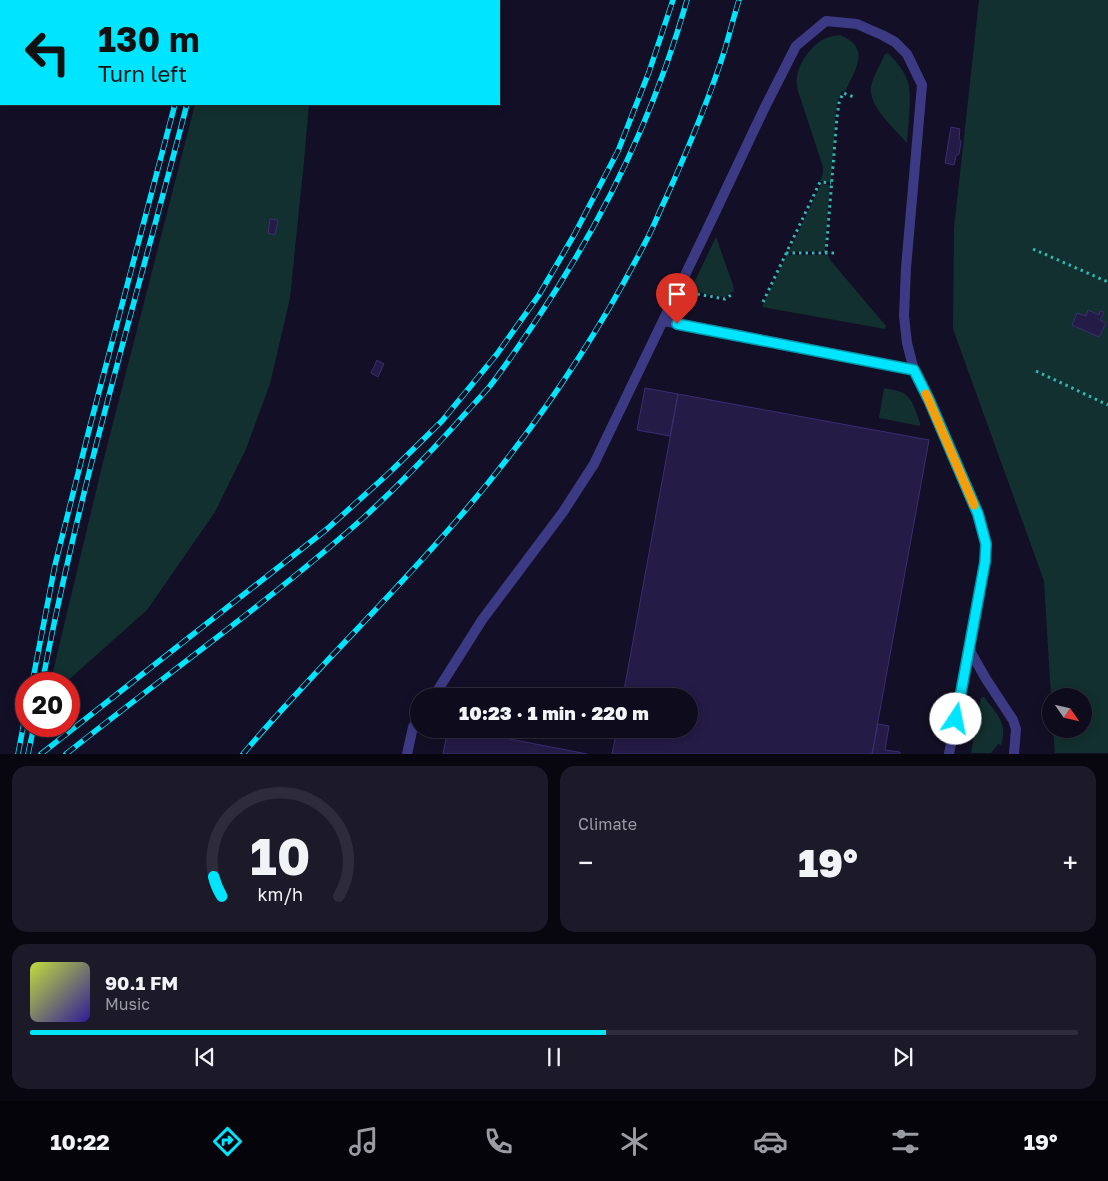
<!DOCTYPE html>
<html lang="en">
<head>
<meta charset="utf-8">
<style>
  :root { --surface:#0e0b1c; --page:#1c1929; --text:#f1f3f6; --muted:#9b9ba3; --line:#2e2b3b; --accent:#00e5ff }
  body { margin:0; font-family:"Golos Text",sans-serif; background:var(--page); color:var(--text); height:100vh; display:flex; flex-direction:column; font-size:19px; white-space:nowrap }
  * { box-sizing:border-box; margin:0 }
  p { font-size:16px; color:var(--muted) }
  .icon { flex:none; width:28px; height:28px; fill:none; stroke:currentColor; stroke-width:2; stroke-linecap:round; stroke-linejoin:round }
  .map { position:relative; height:754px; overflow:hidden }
  .sheet { display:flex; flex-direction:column; gap:12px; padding:12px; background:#08060f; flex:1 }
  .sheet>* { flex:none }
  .top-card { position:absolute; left:0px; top:0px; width:500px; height:105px; box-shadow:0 2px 12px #0003,0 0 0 1px var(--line); background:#00e5ff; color:#111; overflow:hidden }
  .needle { width:32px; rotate:124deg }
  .fabs { position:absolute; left:1042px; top:688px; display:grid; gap:10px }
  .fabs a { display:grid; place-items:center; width:50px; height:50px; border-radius:50%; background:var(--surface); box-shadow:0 2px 12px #0003,0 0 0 1px var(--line); font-size:25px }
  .speed { position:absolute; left:15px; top:672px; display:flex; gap:10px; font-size:25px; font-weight:700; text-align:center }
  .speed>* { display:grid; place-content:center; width:65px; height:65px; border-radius:50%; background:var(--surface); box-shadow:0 2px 12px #0003,0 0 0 1px var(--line); line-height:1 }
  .speed .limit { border:8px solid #d22; background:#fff; color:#111 }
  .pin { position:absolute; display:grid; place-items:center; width:42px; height:42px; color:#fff; margin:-51px -21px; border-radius:50% 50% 50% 0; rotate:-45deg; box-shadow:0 0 5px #0007 }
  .pin .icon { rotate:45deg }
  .me { position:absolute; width:55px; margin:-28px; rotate:11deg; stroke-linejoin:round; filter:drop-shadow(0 0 4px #0008) }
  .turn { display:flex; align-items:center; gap:18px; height:105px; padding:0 15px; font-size:22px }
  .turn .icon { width:65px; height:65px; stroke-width:2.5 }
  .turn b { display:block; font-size:35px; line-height:42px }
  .big { font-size:38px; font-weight:800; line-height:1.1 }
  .sheet .card { flex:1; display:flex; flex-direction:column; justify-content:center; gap:8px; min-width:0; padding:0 18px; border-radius:15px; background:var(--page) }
  .sheet .dial { align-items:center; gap:0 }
  .dial svg { height:130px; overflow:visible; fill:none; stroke:var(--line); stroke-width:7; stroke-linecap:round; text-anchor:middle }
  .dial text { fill:var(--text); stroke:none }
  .song { display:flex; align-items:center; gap:15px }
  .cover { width:60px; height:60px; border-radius:8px; background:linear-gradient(135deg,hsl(70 70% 55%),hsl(250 70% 35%)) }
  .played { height:5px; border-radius:2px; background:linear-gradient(90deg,var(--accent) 55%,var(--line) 55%) }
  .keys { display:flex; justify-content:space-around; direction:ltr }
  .heat { display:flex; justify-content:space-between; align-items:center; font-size:28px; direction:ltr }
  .sheet .tiles { flex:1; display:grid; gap:12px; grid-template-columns:1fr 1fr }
  .card:last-child { grid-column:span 2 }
  .trip { position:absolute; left:410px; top:688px; width:288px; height:50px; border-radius:25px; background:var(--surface); box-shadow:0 2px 12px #0003,0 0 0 1px var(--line); font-weight:800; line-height:50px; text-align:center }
  .dock { display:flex; height:80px; justify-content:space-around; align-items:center; background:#06040b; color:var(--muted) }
  .dock .icon { width:35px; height:35px }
  .dock .active { color:var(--accent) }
  .dock b { font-size:22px; color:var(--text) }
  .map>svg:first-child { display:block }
  .green { fill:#12302f }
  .building { fill:#241b47; stroke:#3b2d73 }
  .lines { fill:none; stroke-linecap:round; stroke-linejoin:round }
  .path { stroke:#2fb8b0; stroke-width:3; stroke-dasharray:2.5 4; stroke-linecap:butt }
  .service { stroke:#3d3a85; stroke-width:10 }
  .rail-casing { stroke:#00e5ff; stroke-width:5.5 }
  .rail { stroke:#130f26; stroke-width:4; stroke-dasharray:11; stroke-linecap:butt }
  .route-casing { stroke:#0095a6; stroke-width:12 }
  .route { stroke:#00e5ff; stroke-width:9 }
  .slow { stroke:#f59e0b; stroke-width:9 }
</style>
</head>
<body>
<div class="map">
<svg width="1108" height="754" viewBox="0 0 1108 754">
  <rect width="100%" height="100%" fill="#130f26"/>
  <path class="green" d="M221,0H317V1H220Z
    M979,0H1108V753H1055L1053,729H1084V696H1051V697L1044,581L953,329L954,228Z
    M840,35C872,48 855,69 845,92L842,91L838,100L836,109L831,182L820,181L823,174V167L798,91C797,87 796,83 797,79C797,65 810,48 822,40C827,37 833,36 840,35Z
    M888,53C896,61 905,72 908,82C912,96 908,127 907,143C895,129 868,106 871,87C873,76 881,64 885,54Z
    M195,104H309L304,161L290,298L270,384L246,449L215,512L147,610L64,684H50L103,462Z
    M821,184L830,185L825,251L789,252Z
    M716,237L733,285L734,292H731L726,297H723L690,291Z
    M787,255H828L831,261L886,326L885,329L762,307Z
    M884,388C889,389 896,390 901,392C913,397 916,412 920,423V426L879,418Z
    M983,697H984C997,715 1008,722 1001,745L998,744L991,753H971L981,698Z"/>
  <path class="building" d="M951,127L960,129L959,138L961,142L959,154L956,156L954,165L945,163Z
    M270,219L278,220L275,235L268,233Z
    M1088,310L1099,315L1100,311L1104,312L1100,320L1106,323L1099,337L1072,325L1077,313L1086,316Z
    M377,360L384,364L378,377L371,373Z
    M645,388L678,394L670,436L637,430Z
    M678,394L929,440L872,754H612L617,729H689V696H623Z
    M878,724L889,726L885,750L900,752V754H872Z
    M448,729H490L489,735L587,754H443Z"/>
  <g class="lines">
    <path class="path" d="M1033,249L1108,282
      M786,253H838
      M826,253L837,117L839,103L843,93L854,97
      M691,293L725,299L731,295
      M763,302L820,182L831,183
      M1036,371L1108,405"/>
    <path class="service" d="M664,321L734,334L914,370
      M969,649L986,679L1013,720L1016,729L1014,754
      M434,696L482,620L563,512L594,464L712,219L765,107L796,46L826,21L857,24L882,35L895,42L907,54L922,85L906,268L904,316L907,343L914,370L929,399L978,514L986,545L985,562L949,754
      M407,754L413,727L419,719"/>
    <defs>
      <path id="rail" d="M203,1V0
        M213,1L214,0
        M32,684L55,565L90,426L175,104
        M42,684C79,488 137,297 187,104
        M18,754L26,712
        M28,754L34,726
        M41,754L327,529L389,473L442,421L497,354L539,295L574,235L618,151L649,72L673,0
        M66,754C164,676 267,603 361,520C394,490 426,457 456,424C467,411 479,399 490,386C507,364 523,340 539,316C604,219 655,113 687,0
        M243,754C313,671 393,596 463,513C534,430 597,337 647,239C654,226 659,212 666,198C688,149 709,100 725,49C730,32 734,16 739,0"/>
    </defs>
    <use href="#rail" class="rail-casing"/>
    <use href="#rail" class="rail"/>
  </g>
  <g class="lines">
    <defs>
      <path id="route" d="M677,324L914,370L929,400L978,514L986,544L985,562L956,719"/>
    </defs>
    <use href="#route" class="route-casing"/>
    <use href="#route" class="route"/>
    <path class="slow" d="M926,394L974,505"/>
  </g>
</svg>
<div class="fabs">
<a><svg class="needle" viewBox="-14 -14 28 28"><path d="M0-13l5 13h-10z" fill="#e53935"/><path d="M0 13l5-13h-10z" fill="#9b9ba3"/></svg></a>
</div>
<div class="speed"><div class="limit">20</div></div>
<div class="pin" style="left:677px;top:324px;background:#d93025"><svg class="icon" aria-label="arrive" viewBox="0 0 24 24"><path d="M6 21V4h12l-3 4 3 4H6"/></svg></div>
<svg class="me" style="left:956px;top:719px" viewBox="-20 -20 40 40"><circle r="19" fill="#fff"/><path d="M0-13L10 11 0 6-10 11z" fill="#00e5ff"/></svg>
<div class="trip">10:23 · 1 min · 220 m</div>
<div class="top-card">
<div class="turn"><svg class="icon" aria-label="left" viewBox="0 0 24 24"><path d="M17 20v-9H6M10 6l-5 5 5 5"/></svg><div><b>130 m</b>Turn left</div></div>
</div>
</div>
<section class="sheet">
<div class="tiles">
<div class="card dial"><svg viewBox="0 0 100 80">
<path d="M14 69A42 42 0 1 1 86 69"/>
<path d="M14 69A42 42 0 0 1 9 57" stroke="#00e5ff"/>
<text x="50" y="56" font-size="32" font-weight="700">10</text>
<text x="50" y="72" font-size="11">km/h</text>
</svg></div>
<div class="card"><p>Climate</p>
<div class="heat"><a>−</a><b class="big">19°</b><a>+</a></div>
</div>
<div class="card">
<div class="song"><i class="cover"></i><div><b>90.1 FM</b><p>Music</p></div></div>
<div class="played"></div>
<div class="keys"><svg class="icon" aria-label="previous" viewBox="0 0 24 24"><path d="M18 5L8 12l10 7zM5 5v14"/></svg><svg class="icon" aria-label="pause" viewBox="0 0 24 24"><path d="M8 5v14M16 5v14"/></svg><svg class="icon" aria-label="next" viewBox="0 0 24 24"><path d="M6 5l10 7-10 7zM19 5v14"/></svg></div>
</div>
</div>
</section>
<nav class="dock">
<b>10:22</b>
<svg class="icon active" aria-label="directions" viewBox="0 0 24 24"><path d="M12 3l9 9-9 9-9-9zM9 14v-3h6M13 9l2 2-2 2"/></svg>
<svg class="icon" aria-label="music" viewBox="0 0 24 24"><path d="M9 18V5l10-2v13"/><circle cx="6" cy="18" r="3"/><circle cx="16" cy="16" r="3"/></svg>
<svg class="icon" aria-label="phone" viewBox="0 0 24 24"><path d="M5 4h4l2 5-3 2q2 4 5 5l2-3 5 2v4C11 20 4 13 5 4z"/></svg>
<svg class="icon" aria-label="climate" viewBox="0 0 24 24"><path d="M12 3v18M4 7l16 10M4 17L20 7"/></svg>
<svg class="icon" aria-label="car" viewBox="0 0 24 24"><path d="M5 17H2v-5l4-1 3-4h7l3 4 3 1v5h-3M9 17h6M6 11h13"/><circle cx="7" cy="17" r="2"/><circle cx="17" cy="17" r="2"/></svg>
<svg class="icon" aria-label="filters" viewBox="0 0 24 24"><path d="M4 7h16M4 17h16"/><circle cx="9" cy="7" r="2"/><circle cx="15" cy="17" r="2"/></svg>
<b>19°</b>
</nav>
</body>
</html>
